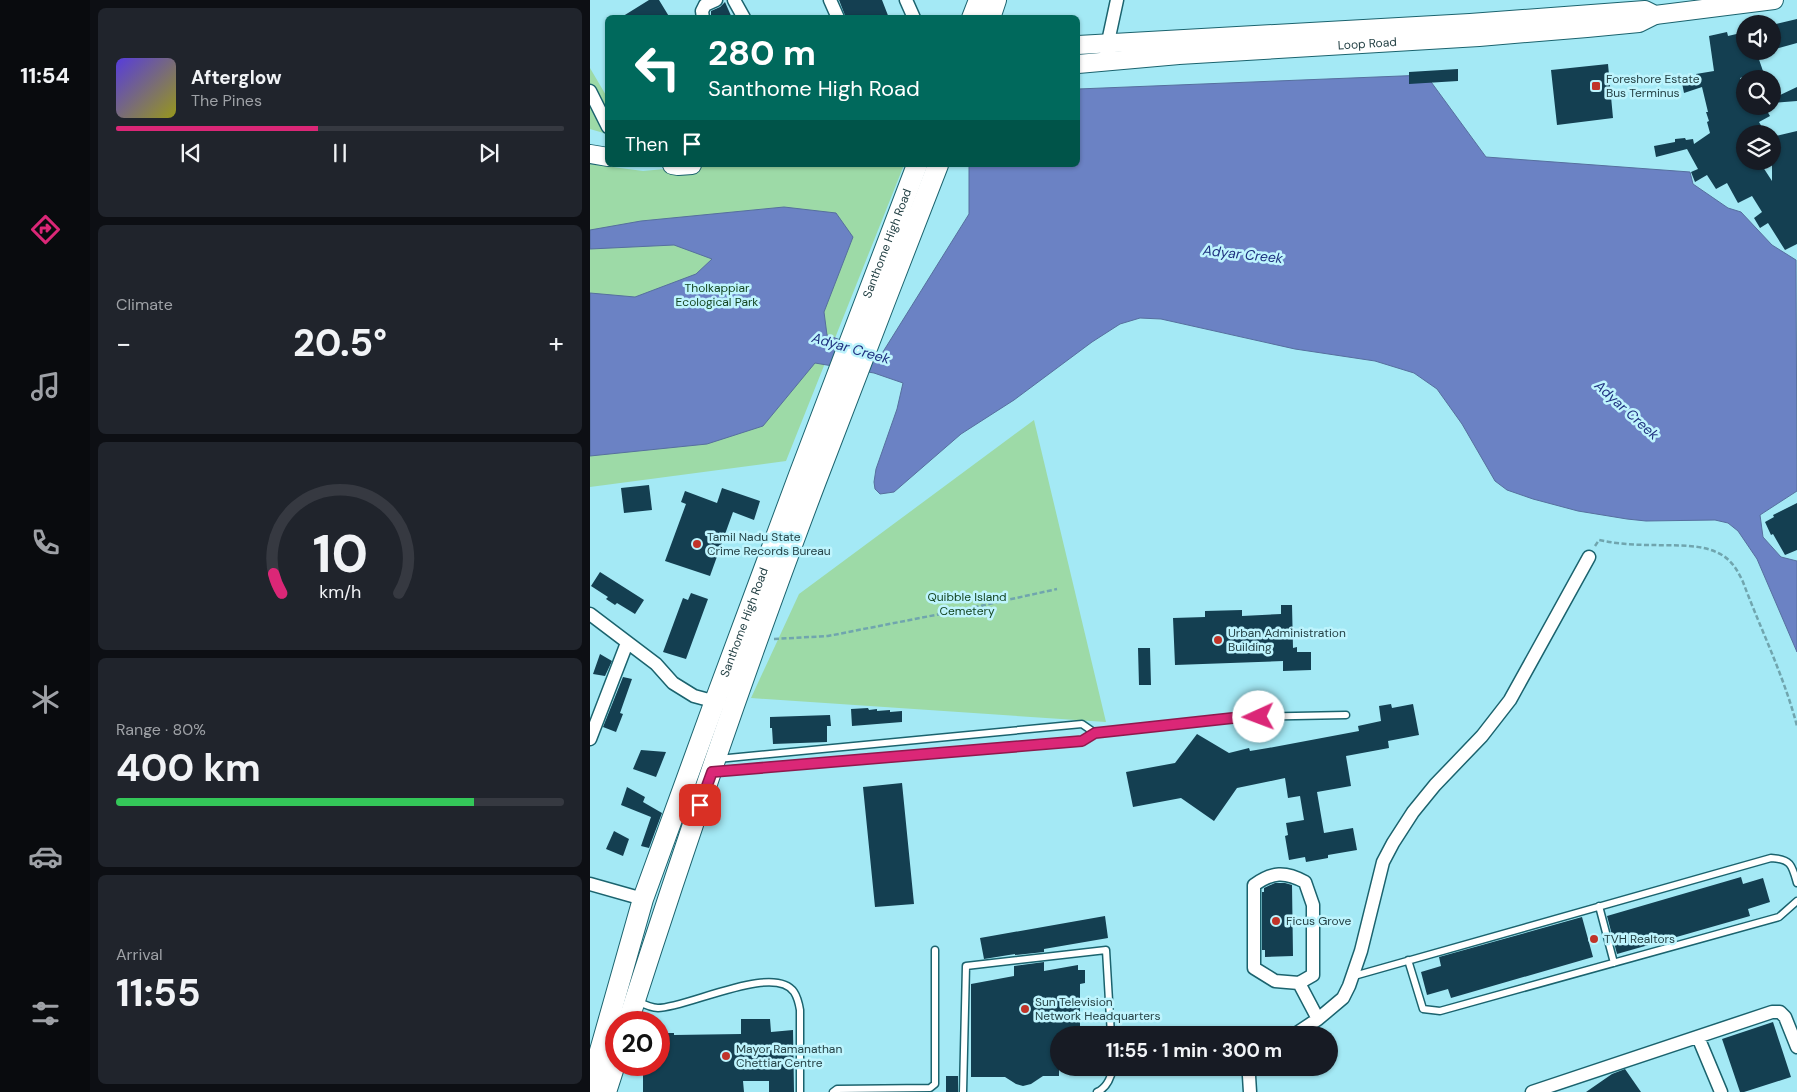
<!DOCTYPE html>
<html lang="en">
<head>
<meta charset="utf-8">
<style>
  :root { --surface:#171b24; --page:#20242c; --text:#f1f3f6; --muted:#9ea1a6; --line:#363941; --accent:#db2777 }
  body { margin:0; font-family:"DM Sans",sans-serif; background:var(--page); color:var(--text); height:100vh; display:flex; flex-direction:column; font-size:19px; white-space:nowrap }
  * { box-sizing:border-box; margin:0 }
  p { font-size:16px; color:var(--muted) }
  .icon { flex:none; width:28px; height:28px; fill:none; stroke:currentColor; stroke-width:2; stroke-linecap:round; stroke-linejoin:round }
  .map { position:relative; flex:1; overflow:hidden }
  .sheet { display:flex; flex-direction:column; gap:8px; padding:8px; background:#0d0f14; width:500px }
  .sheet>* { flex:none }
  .hud { position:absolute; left:15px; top:15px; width:475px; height:152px; border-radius:8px; box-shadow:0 1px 4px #0004; background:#00695c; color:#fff; overflow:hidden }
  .tools { position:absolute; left:1146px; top:15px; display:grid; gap:10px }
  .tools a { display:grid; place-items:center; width:45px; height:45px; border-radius:50%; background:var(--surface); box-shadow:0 1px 4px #0004; font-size:25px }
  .speed { position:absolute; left:15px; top:1011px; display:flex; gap:10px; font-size:25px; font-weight:700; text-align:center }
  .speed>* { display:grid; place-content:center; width:65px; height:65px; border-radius:50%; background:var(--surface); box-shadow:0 1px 4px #0004; line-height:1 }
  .speed .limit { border:8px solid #d22; background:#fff; color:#111 }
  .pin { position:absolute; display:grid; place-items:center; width:42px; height:42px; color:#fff; margin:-21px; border-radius:10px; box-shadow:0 2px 8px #0006 }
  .me { position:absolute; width:55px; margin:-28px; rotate:268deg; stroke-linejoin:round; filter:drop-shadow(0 0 4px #0008) }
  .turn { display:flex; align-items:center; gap:18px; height:105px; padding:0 20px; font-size:22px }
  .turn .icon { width:65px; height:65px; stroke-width:2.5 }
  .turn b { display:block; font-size:35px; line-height:42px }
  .then { display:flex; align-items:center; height:48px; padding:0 20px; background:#0003; gap:10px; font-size:19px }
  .big { font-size:38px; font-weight:700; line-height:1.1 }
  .sheet .widget { flex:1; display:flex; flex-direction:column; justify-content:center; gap:8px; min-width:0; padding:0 18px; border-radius:8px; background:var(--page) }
  .sheet .dial { align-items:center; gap:0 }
  .dial svg { height:130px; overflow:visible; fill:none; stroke:var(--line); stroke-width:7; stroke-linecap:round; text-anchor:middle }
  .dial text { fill:var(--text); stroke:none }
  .song { display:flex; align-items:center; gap:15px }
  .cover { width:60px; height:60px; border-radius:8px; background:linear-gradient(135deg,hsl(250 70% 55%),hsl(60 70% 35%)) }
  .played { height:5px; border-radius:2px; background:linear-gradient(90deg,var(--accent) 45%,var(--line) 45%) }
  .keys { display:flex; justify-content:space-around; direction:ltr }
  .heat { display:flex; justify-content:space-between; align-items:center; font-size:28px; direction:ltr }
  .charge { height:8px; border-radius:4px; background:linear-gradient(90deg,#34c759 80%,var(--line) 0) }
  .trip { position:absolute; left:460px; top:1026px; width:288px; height:50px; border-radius:25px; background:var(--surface); box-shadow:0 1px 4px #0004; font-weight:700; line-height:50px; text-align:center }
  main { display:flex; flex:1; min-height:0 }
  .menu { display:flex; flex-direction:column; width:90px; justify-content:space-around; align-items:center; background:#090b0e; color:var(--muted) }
  .menu .icon { width:35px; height:35px }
  .menu .on { color:var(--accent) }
  .menu b { font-size:22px; color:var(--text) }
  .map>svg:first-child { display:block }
  .green { fill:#9ddaa7 }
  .water { fill:#6b82c4; stroke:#566f9e }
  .building { fill:#143f51 }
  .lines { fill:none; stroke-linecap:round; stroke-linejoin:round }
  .lane-casing { stroke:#1b636e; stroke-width:9 }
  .street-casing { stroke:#1b636e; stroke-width:15 }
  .secondary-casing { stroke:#1b636e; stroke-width:20 }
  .primary-casing { stroke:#1b636e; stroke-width:22 }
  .path { stroke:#70a5ae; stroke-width:2.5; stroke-dasharray:5 2.5; stroke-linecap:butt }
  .lane { stroke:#fff; stroke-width:6 }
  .street { stroke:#fff; stroke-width:12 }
  .secondary { stroke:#fff; stroke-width:18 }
  .primary { stroke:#fff; stroke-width:20 }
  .route-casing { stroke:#8e194d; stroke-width:12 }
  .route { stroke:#db2777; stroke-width:9 }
  .poi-dot { fill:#c03328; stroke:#bef4fd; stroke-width:2 }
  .labels { text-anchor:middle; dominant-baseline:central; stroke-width:5; stroke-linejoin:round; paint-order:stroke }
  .street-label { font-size:12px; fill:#254246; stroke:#bef4fd }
  .poi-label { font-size:12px; fill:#254246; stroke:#bef4fd; text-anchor:start }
  .park-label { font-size:12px; fill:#144521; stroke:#bef4fd }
  .water-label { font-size:14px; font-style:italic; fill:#1f307f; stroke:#bef4fd }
</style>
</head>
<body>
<main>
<nav class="menu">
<b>11:54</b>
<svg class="icon on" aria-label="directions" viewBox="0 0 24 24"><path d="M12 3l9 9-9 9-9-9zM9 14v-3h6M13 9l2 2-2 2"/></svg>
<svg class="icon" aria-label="music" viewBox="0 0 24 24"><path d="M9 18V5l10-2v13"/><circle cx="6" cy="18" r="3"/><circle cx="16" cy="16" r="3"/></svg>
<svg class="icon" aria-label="phone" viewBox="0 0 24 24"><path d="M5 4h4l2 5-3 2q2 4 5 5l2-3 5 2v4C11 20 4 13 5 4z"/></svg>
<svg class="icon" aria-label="climate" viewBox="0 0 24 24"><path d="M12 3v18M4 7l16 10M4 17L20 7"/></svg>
<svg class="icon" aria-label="car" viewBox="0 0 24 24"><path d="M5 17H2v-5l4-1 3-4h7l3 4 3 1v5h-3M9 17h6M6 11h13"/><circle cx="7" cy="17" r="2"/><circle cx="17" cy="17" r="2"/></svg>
<svg class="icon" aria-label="filters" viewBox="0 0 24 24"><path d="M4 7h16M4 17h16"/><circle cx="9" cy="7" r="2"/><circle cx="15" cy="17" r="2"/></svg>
</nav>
<section class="sheet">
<div class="widget">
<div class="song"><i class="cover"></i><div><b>Afterglow</b><p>The Pines</p></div></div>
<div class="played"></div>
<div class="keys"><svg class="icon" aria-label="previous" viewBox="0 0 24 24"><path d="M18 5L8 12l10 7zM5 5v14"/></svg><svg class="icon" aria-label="pause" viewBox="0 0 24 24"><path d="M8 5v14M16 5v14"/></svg><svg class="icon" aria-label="next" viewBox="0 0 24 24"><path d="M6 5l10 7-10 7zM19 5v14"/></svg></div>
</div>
<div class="widget"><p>Climate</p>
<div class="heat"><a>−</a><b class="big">20.5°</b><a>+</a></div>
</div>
<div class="widget dial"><svg viewBox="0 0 100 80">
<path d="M14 69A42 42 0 1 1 86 69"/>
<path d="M14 69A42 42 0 0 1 9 57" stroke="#db2777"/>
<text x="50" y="56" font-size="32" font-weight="700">10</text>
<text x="50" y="72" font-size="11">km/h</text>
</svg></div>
<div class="widget"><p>Range · 80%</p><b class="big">400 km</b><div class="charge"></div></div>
<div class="widget"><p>Arrival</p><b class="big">11:55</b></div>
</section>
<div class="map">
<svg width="1207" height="1092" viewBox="0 0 1207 1092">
  <rect width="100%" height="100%" fill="#a4e9f5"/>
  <path class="green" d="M0,68L17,97V134L0,129Z
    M0,164L53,171L118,165H314L196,461L0,487Z
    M444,420L516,722L161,698L209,594Z"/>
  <path class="water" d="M836,75L896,157L1100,172L1103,184L1138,208L1151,212L1182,245L1206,260L1207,491L1170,515L1173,537L1191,557L1207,561V652L1167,559L1148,531L1138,523L1125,520L1056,521L1037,519L988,511L943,499L917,490L905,481L872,424L847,389L824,373L785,361L705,349L571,319L550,318L530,324L502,342L424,400L371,434L304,492L290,494L285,489L284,482L286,469L307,409L313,383L284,373L225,363L173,426L117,444L0,456V293L45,297L106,274L122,259L84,245L0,249V230L51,221L194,207L246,213L263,237L234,312L237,335L291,355L379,214V165H488V89Z"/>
  <path class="building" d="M59,0H69L80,18H30Z
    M249,0H292L299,18H256Z
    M135,2L142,18H121V11L130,7Z
    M1207,19V43L1182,50V25Z
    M1137,32L1138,36L1155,32V51H1166L1173,71L1150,78L1155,92V106H1174L1180,116L1169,122L1173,129L1162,134H1155V161H1169L1182,181V137L1207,131V244L1195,250L1178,223L1170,228L1164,218L1172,212L1162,196L1148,203L1137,183L1126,189L1117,175L1105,182L1101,172L1108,169L1097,149L1066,157L1064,146L1085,142V139L1095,138L1096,140L1103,139L1104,144L1120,133L1117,122L1119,121L1116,112H1118L1112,87L1094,93L1092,83L1106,79V74L1124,71L1119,36Z
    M1018,64L1023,118L967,125L961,70Z
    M868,69V81L819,84V72Z
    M1207,87V101L1182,103V99Z
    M59,485L62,510L34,513L31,488Z
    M132,488L170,501L164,520L143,512L120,576L75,561L96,504L91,502L95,491L127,503Z
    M1207,503V550L1195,555L1183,534L1181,535L1175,522L1184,517L1183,515Z
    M10,572L54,600L45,614L27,603L25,605L16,599L18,597L1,586Z
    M101,593L118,599L96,659L73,652L93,598L98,600Z
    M691,605H702L703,648L707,647V652H721V670L693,671V661L585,665L583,618L615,617V611L652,610V616L691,614Z
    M548,648H560L561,685H549Z
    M10,654L22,661L15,676L3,674Z
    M33,677L42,679L30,713L33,714L26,732L13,727Z
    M801,704L802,708L823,704L829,735L798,741L799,748L756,756L761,786L727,792L734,833L763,828L767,850L738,855V858L716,862L715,857L699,860L695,836L698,835L696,823L714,820L710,796L698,798L695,778L647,788L624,821L591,798L543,807L536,772L585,763L607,734L639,753L659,748L660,751L678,748L769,731L768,726L791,721L789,706Z
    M278,708L279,710L287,709V711L300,710V712L312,711V722L262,726L261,709Z
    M240,715L241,726H237V742L183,744L182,728H180V717Z
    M51,750L76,752L66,777L43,769Z
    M312,783L324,904L285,907L273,787Z
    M37,787L55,797L53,802L72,813L59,848L51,846L61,817L31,805Z
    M24,831L39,839L33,856L16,849Z
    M1151,877L1153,884L1173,878L1180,902L1158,909L1160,916L1027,954L1017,916Z
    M685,883H695L702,885L703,956L675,957V950H672V892H674V888Z
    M515,916L518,938L454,949V952L425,955V954L394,959L390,938Z
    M992,917L1003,957L861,998L858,989L837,995L831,972L851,966L849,957Z
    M454,962V971L488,965V970H495V983L490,984V1035H469V1076H453L441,1084L433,1086L426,1084L415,1077H381V984L424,976V966Z
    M151,1019H180L181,1032L203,1030L204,1092H179V1081H153L154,1092H53V1074H56V1066L69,1065L70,1033H84V1035L151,1034Z
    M1183,1022L1201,1077L1154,1092H1150L1132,1039Z
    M1035,1069L1051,1092H996L1022,1074Z
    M356,1076H368V1092H356Z"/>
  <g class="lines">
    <defs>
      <path id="lane" d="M128,759L492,724L505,733L652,717L756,715
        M123,771L492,741L505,733
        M1009,906L1024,963
        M818,960L833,1009L850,1011L1189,917L1207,901
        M764,976L1181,858C1201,859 1202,865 1207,883
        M47,1001C53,1004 61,1008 68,1008C97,1008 184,963 204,992C208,998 209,1004 210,1010V1092
        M243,1092L247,1089L340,1088L345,1084V950
        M373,1092L376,966L516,950L521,1035
        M507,1092C517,1088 521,1077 523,1068"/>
      <path id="street" d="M144,0L154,18
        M240,0L248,18
        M316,0L324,18
        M113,18L112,11L115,5L126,0
        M516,51L527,0
        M0,91L18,127
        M0,614L66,664L83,683L104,696L130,703
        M0,739L37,643
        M0,884L53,899
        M709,983L723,975V905L715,882C695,871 682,872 664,885V968L685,981L709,983L728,1019
        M704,1035L728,1019L753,998L759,986L771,951L793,862L803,843L823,812L845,785L892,736L920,700L999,557
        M1108,1037L1131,1092
        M660,1092L659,1076L661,1068
        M942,1092L1182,1012H1190L1195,1017L1207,1047"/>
      <g id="secondary">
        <path d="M488,45L880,23L1055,10L1065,15L1184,0"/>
        <path id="s1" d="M488,64L589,55L889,37L997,28L1049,23L1065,15"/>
        <path d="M0,154L18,157"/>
        <path d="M82,165L88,166L102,165"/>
      </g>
      <g id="primary">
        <path d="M382,18L389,0"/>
        <path d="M400,18L406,0"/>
        <path d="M38,1022C96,841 158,660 226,481C266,376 307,270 348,165"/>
        <path id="s2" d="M0,1086L53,899L125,701L209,475L327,165"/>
        <path d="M16,1092L26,1061"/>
      </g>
    </defs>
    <use href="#lane" class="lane-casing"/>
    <use href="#street" class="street-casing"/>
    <use href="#secondary" class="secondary-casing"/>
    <use href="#primary" class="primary-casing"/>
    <path class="path" d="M1005,546L1009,540C1027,544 1045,545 1063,545C1085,546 1112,543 1132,555C1142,561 1148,571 1153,582C1171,630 1194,676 1207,726
      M184,639L238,636L381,608L467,589"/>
    <use href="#lane" class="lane"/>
    <use href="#street" class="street"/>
    <use href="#secondary" class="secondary"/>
    <use href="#primary" class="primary"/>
  </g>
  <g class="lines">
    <defs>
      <path id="route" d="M110,805L122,772L492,741L505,733L652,717H669"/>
    </defs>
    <use href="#route" class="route-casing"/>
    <use href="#route" class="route"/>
  </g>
  <g class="poi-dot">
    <rect x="1001" y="81" width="10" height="10" rx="2.5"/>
    <circle cx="107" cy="544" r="5"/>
    <circle cx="628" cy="640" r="5"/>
    <circle cx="686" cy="921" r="5"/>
    <circle cx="1004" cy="939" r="5"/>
    <circle cx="435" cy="1009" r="5"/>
    <circle cx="136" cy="1056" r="5"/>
  </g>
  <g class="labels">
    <g class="street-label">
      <text stroke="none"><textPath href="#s1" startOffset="290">Loop Road</textPath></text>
      <text stroke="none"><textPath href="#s2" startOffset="894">Santhome High Road</textPath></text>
      <text stroke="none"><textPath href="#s2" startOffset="489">Santhome High Road</textPath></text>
    </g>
    <g class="poi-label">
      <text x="1016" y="79">Foreshore Estate<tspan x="1016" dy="14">Bus Terminus</tspan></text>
      <text x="117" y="537">Tamil Nadu State<tspan x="117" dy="14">Crime Records Bureau</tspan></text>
      <text x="638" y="633">Urban Administration<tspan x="638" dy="14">Building</tspan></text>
      <text x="696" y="921">Ficus Grove</text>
      <text x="1014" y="939">TVH Realtors</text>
      <text x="445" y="1002">Sun Television<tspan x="445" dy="14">Network Headquarters</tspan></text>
      <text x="146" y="1049">Mayor Ramanathan<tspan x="146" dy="14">Chettiar Centre</tspan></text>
    </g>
    <g class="park-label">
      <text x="127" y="288">Tholkappiar<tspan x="127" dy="14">Ecological Park</tspan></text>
      <text x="377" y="597">Quibble Island<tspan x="377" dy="14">Cemetery</tspan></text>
    </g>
    <g class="water-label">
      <text transform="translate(653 254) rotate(6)">Adyar Creek</text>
      <text transform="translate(261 348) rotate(16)">Adyar Creek</text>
      <text transform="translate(1037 410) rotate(42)">Adyar Creek</text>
    </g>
  </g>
</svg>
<div class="tools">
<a><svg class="icon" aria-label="sound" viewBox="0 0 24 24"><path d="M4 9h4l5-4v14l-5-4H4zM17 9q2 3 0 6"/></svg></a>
<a><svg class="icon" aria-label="search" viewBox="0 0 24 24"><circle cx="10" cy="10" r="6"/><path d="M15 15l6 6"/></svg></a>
<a><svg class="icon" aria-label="layers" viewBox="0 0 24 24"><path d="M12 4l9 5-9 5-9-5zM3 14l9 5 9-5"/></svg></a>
</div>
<div class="speed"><div class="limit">20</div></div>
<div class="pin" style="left:110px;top:805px;background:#d93025"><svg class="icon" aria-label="arrive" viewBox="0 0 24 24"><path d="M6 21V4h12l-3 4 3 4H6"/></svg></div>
<svg class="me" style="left:669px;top:717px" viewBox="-20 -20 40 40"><circle r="19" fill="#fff"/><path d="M0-13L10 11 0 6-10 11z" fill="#db2777"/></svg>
<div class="trip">11:55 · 1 min · 300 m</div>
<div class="hud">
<div class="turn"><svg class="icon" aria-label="left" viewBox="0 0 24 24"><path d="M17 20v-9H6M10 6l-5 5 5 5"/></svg><div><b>280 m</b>Santhome High Road</div></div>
<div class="then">Then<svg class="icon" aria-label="arrive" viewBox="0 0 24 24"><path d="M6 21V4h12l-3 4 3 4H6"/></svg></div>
</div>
</div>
</main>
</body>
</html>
